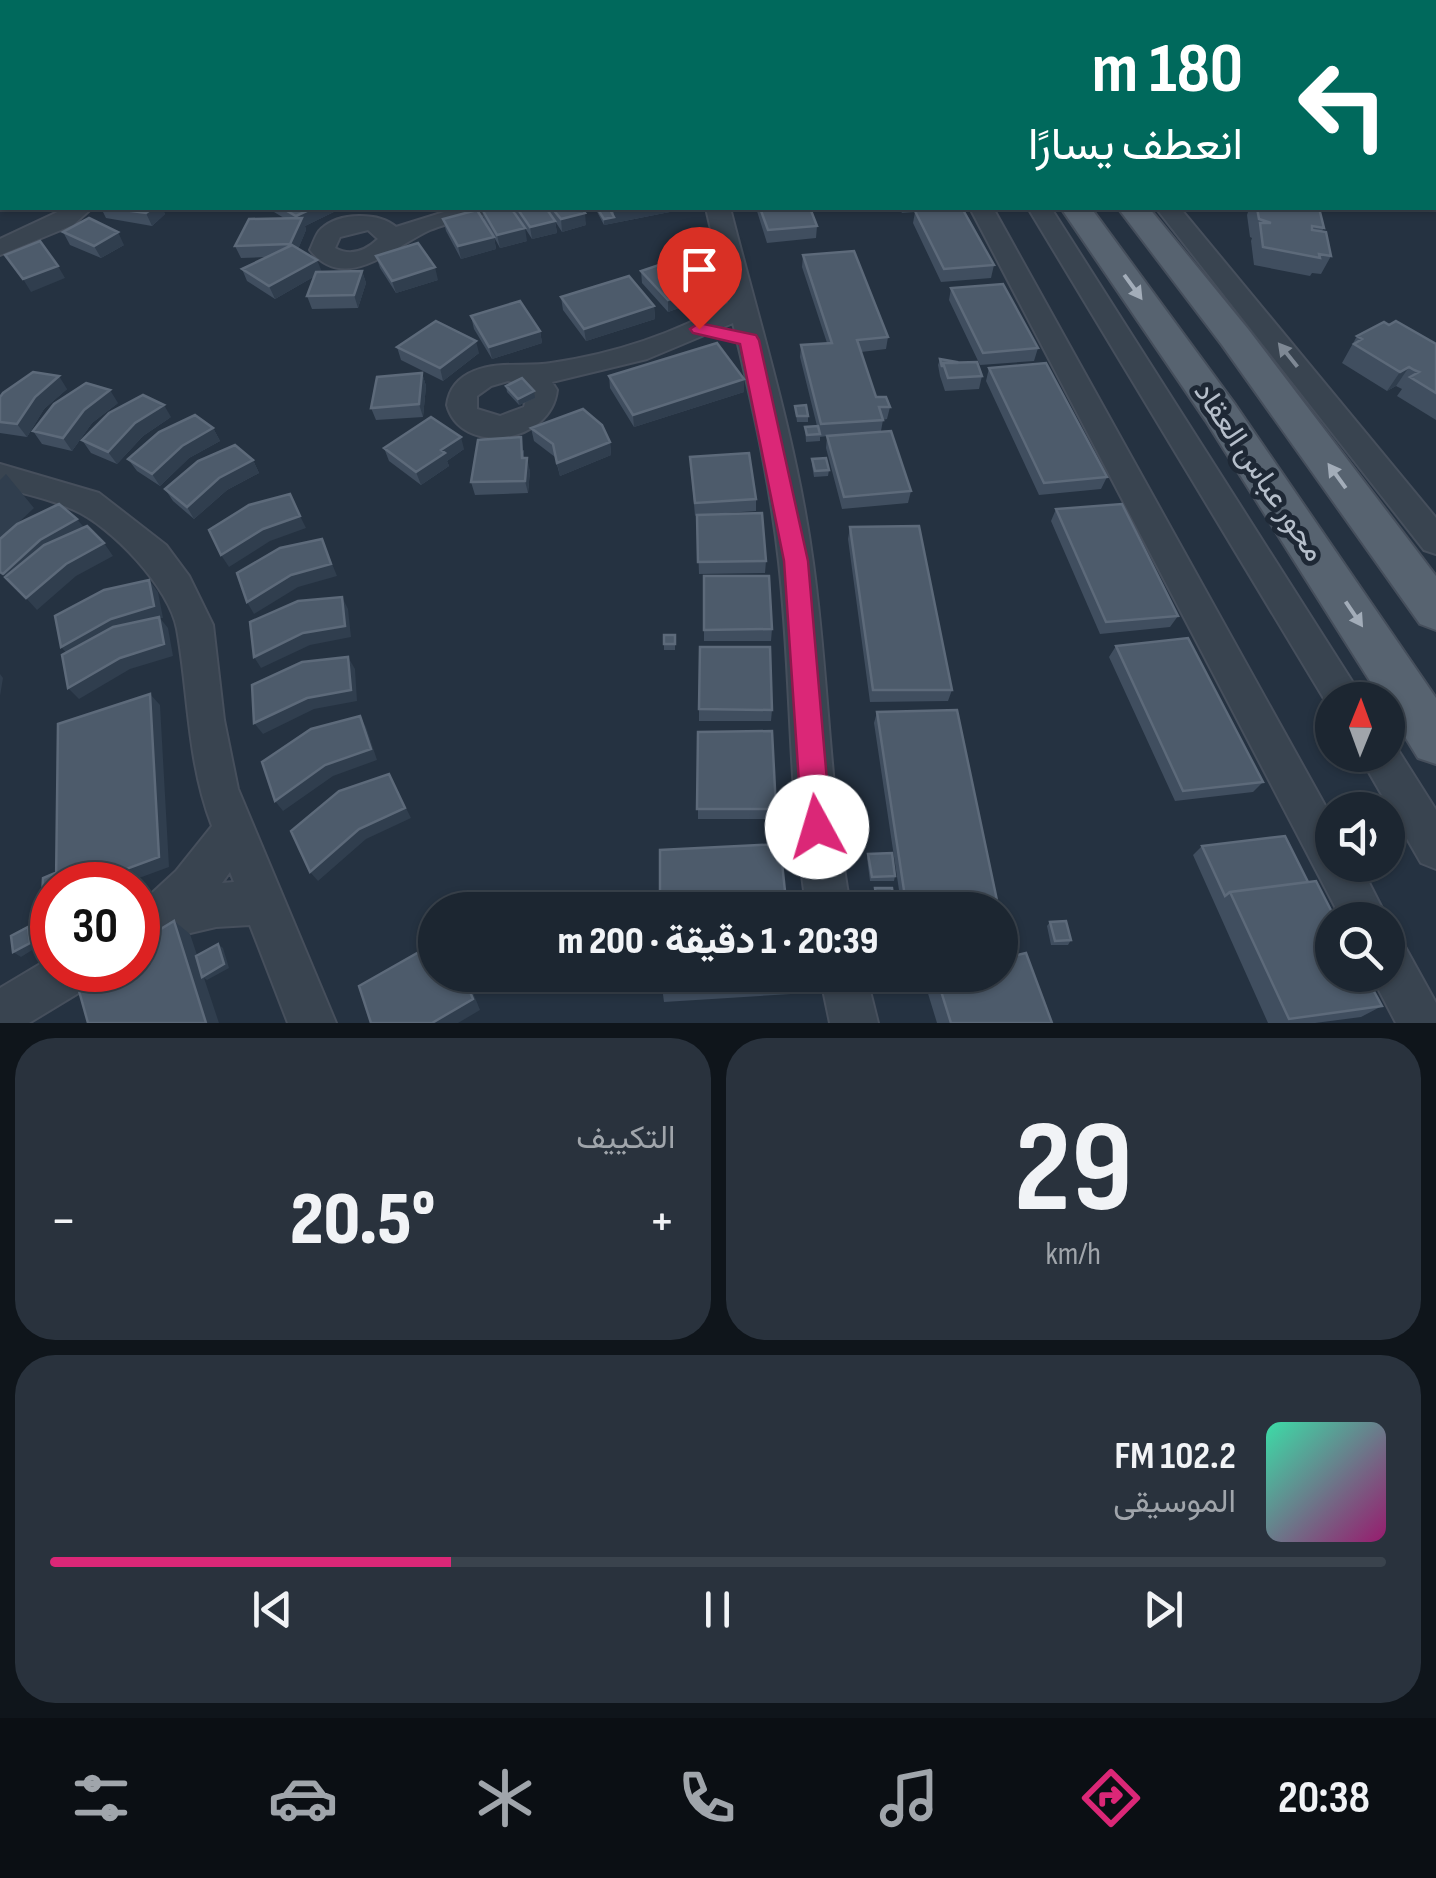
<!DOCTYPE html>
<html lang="ar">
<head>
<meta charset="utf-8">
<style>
  :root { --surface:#1c2631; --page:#29323d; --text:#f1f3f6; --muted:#a0a5ab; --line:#3a434d; --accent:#db2777 }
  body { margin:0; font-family:"Sofia Sans Condensed",Vazirmatn,sans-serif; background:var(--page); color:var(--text); direction:rtl; height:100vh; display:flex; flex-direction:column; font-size:38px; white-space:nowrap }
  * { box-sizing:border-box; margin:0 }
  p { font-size:32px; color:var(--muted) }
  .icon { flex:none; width:55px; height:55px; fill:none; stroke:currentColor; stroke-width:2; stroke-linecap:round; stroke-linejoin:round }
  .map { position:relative; height:1023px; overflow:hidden; direction:ltr }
  .sheet { display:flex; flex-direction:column; gap:15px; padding:15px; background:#0f151b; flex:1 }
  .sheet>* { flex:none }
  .top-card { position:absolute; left:0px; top:0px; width:1438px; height:210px; box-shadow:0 2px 8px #0004,0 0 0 2px var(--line); direction:rtl; background:#00695c; color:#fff; overflow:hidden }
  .needle { width:65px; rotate:1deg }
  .buttons { position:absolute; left:1315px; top:682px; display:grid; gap:20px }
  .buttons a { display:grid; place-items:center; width:90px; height:90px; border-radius:50%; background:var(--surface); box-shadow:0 2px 8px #0004,0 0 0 2px var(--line); font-size:50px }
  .speed { position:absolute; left:30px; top:862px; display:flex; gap:20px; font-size:50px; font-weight:700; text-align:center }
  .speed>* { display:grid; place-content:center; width:130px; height:130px; border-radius:50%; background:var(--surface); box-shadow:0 2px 8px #0004,0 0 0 2px var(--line); line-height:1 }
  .speed .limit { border:15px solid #d22; background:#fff; color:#111 }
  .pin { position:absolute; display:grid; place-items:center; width:85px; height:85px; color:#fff; margin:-102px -42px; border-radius:50% 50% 50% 0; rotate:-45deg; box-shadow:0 0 10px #0007 }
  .pin .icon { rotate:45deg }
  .me { position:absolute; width:110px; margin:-55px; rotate:354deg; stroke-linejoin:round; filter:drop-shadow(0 0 8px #0008) }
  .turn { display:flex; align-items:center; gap:35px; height:210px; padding:0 30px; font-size:45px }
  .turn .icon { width:130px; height:130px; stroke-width:2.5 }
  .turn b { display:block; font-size:70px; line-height:85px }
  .big { font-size:75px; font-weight:800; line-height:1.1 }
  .sheet .card { flex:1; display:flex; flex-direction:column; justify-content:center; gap:15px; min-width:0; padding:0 35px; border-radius:40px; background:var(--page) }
  .sheet .dial { align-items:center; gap:0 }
  .dial b { font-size:130px; line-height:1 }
  .song { display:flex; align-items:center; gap:30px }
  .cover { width:120px; height:120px; border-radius:15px; background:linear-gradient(135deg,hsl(160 70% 55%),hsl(320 70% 35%)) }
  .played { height:10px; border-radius:5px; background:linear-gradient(90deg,var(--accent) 30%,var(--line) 30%) }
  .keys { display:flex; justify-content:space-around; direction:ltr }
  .heat { display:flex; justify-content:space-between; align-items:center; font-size:55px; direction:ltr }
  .sheet .tiles { flex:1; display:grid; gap:15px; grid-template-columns:1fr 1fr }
  .card:last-child { grid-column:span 2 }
  .trip { position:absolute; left:418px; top:892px; width:600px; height:100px; border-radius:50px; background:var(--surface); box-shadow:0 2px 8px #0004,0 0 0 2px var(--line); font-weight:800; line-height:100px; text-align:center; direction:rtl }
  .menu { display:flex; height:160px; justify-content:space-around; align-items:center; background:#0b0f14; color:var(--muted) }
  .menu .icon { width:70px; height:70px }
  .menu .on { color:var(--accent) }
  .menu b { font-size:45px; color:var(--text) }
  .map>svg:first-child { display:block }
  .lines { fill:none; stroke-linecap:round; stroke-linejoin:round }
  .minor-casing { stroke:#464f5c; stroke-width:4 }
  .major-casing { stroke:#464f5c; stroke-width:4 }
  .minor { fill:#394450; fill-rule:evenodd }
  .major { fill:#576370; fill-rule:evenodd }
  .wall { fill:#404e5f }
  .shaded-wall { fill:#303e4e }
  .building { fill:#4d5b6b; stroke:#5d6a7a; stroke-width:2.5 }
  .oneway { fill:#a3adb9 }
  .oneway2 { fill:#7e8894 }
  .route { fill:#db2777; stroke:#8e194d; stroke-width:2.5 }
  .labels { text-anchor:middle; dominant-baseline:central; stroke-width:10; stroke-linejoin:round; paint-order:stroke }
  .street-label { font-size:30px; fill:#b6bfcb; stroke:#1e2835 }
</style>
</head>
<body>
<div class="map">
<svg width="1436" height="1023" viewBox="0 0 1436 1023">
  <rect width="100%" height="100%" fill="#253241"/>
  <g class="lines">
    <defs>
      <path id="minor" d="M647,0H665L666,2H649Z
        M845,0H863L864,2H847Z
        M887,0H905L907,2H889Z
        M981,0H1000L1002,2H983Z
        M66,208H92L73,225L0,255V239Z
        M457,208H495L491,213C471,218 449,222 430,230C394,246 346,295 310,250C313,244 316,233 321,229C339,212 379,212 396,227ZM368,230L378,239C365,251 351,257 335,248L340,237Z
        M706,208H730C760,326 797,442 813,563C829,679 829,795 851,910H807C788,794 792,678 779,562C770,481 752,402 733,323L647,359L552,382L557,390C551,445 460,456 447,405C449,388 459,377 474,371C500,361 524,367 551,363C613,354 674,334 728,303ZM508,381L522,384L528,392L524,407L500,416L477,409V396L491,386Z
        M970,208H993L1332,818V865H1360L1388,920V922L1342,920Z
        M1028,208H1051L1364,700H1332V712Z
        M1156,208H1180L1436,518V554L1424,550Z
        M0,464L99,493L166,545L189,576L213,625L224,720L238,789L336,1023H288L250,925L216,927L169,938L138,954V906L176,871L212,826C187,761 189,696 177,629C170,588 111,526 74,510C51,499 24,494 0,487ZM230,872L234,882L222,883Z
        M1388,740L1393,742L1436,810V869L1421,863L1359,755H1388Z
        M1388,938L1404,945L1436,1003V1023H1396L1371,975H1388Z
        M52,957V970H97L90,986L29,1023H0V988Z
        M820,975H866L878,1023H830Z"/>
      <path id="major" d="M912,0H935L936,2H913Z
        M952,0H976L977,2H953Z
        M1061,208H1091L1234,403L1436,698V764L1418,758L1388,709V700H1382L1206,421Z
        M1118,208H1149L1248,329L1436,576V630L1420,624L1222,345Z"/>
    </defs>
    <use href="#minor" class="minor-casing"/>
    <use href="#major" class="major-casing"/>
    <use href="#minor" class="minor"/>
    <use href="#major" class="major"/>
  </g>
  <path class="wall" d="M788,0H838L840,2H789Z
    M101,208H162L165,214L152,226L106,218Z
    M272,208H342L305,226L306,230L298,249L322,272L362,271L366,283L358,308L312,309L307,296L315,276L275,299L247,281L242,269L266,257L241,258L235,246L284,218L274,212Z
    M515,208H581L586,225L562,232L555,221L557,233L532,239L516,214Z
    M595,208H690L604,225Z
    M756,208H810L817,226L816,238L767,243Z
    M899,208H948L994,265L991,278L941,282L913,223L915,212L902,213Z
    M1245,208H1319L1324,228L1322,231L1331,256L1321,274L1312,273L1310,276L1254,265L1251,241L1252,238L1250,237L1247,215L1248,212L1246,211Z
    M482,209L527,241L500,248L494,237L496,249L461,259L446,231L443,219L484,221Z
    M63,232L124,245L101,258L70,245Z
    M803,255L888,337L886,349L861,352L876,397L890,407L887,419L883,420L881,431L911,491L908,503L842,509L826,448L827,436L820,437V441L806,442L805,427L817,426L800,357L801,345L827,343L802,267Z
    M376,256L438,280L396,293L380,268Z
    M663,256L721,273L720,286L726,291V297L715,302L708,295V290L695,295L696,302L668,312L642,283L641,271L663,264Z
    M951,288L1038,348L1034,361L980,365L949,300Z
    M561,297L654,306L655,319L586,341L563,310Z
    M471,316L540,331L542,343L492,359L474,329Z
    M1357,336L1436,344V420L1397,396L1402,389L1396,386L1387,391L1342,363Z
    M397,347L479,353L443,381L401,360Z
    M940,359L982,376L979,389L945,391L940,376L938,365Z
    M989,368L1107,477L1101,489L1039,495L986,381Z
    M422,373L426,386L423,417L376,420L371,408Z
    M609,376L744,392L634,427L610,388Z
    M506,386L535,398L519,405L507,392Z
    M67,389L44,409L27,437L0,433V397Z
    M118,403L92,423L72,451L42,444L33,431Z
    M795,406L808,416V422H797Z
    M171,417L143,436L117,464L91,453L82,440Z
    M213,428L220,441L189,458L160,486L137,471L128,459Z
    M531,428L610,442L611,455L560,476L555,457L534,441Z
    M384,448L464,449L447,461L449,466L421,485L389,461Z
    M524,450V458L530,471L528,493L475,495L471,482Z
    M690,457L756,499V511L711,514L766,561L765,573L699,574L697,515L695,516Z
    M812,459L829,470L828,476L814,477L812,465Z
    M253,460L259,473L227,490L194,519L173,501L165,489Z
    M1056,509L1178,616L1170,627L1100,634L1051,521Z
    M850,527L952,690L948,701L870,702L848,539Z
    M704,576L772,629L771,641H704Z
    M664,635H675V650H664Z
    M1116,646L1263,782L1253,792L1175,801L1109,657Z
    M699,709L772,710L771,721H699Z
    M877,712L999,910H902L874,723Z
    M698,732L776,809L775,819H698Z
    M1202,846L1382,1006L1361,1017L1315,1023H1268L1193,855Z
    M868,854L895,876L894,881H870L867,858Z
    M1050,922L1071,940L1068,945H1051L1047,926Z
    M933,975H1000L1052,1023H937L926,987Z
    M794,980L791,994L664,1002L662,987Z"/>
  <path class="shaded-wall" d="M305,0V2H286V1Z
    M453,0H469L470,2H428Z
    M485,0H556V2H485Z
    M569,0H640L641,2H569Z
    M153,208H162L165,214L152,226L146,213Z
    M313,208H342L305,226L306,230L295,257L290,244L299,224L296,216Z
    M352,208H373L354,212Z
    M630,208H690L604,225V219L614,217V211Z
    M585,213L586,225L562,232L561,219Z
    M555,221L557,233L532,239L530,227Z
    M525,228L527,241L500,248L497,235Z
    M118,232L124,245L101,258L94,246Z
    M494,237L496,249L461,259L458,246Z
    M317,260L322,272L275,299L269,286Z
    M58,266L65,278L31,292L23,279Z
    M435,267L438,280L396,293L392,281Z
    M362,271L366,283L358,308L354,295Z
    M721,273V285L695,295L696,302L668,312V300L690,284Z
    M726,291V297L715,302V295Z
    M654,306L655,319L586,341L584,329Z
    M540,331L542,343L492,359L489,347Z
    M476,341L479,353L443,381L440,368Z
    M1409,367L1396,386L1387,391L1400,372Z
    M422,373L426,386L423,417L419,404Z
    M59,376L67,389L44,409L27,437L17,424L35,397Z
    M744,379V392L634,427L633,415Z
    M110,390L118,403L92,423L72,451L63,438L84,410Z
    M534,391L535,398L519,405L518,399Z
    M164,405L171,417L143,436L117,464L108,452L135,423Z
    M213,428L220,441L189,458L160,486L152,474L182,446Z
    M461,437L464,449L447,461L449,466L421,485L416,472L441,450Z
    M610,442L611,455L560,476L557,463Z
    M527,458L530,471L528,493L525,481Z
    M253,460L259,473L227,490L194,519L187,507L219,478Z
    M6,474L34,508L0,540V480Z
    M300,516L306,528L270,541L229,567L221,555L263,529Z
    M77,519L87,531L15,586L3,574L40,540Z
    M322,539L337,576L298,587L254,614L247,602Z
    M104,543L113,556L76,576L37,610L26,598L66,564Z
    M149,580L158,592L163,618H160L168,628L173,656L130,669L79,699L68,688L72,659L61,647Z
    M342,597L348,609L351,637L310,645L261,668L254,657Z
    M348,657L355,669L357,701L314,709L263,734L254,723Z
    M0,674L3,678L0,696Z
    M150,694L160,705L169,867L120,885H83Z
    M360,716L366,727L377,760L333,776L283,811L275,801Z
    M389,774L411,818L366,839L318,881L310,872Z
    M52,894V901L49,902L42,898Z
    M174,921L190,934L204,976L218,944L223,948L229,968L207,980L204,978L219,1023H206Z
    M28,927L35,931L37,947L21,957L13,952Z
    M463,975H466L480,1010L458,1023H432Z"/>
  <path class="building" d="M56,0H94L93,2H54Z
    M188,0H207V2H188Z
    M234,0H254V2H234Z
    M261,0H280V1L262,2Z
    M322,0H383V2H307Z
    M397,0H453L428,2H397Z
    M690,0H726L727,2H691Z
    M824,0H838L840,2H803Z
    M109,208H153L146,213Z
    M282,208H313L296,216Z
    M488,208H511L525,228L497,235L482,209Z
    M517,208H546L555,221L530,227Z
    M552,208H581L585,213L561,219Z
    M597,208H609L614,217L604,219Z
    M760,208H810L817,226L768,230Z
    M962,208L994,265L944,269L915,211Z
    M1257,208H1319L1324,228L1312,226V230L1326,232L1331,256L1319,254L1320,258L1263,247L1260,223H1271L1259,219Z
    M477,210L494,237L458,246L443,219Z
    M89,218L118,232L94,246L63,232Z
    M302,218L290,244L235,246L249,219Z
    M40,241L58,266L23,279L5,255Z
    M418,243L435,267L392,281L376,256Z
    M292,245L317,260L269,286L242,269Z
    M694,246L721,273L690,284L695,290L668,300L641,271L668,262L663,256Z
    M854,251L888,337L857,340L876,397H886L890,407H879L883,420L821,424L801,345L832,343L803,255Z
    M362,271L354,295L307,296L316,272Z
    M629,276L654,306L584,329L561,297Z
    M719,284L726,291L715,295L708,288Z
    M1003,284L1038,348L983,353L951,288Z
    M520,301L540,331L489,347L471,316Z
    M436,321L476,341L440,368L397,347Z
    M1396,321L1436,344V393L1410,377L1419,372L1414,370L1409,367L1400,372L1354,344L1362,339L1357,336L1384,322L1389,325Z
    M717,343L744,379L633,415L609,376Z
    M940,359L957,362V363H943L942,367Z
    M977,362L982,376L948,378L943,363Z
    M1046,363L1107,477L1044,483L989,368Z
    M33,372L59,376L35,397L17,424L0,422V397L3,393Z
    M422,373L419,404L371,408L377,377Z
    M522,378L534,391L518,399L506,386Z
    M86,383L110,390L84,410L63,438L33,431L54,404Z
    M143,395L164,405L135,423L108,452L82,440L109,413Z
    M806,405L808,416H797L795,406Z
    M583,409L602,425L610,442L557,463L553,444L531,428Z
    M195,415L213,428L182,446L152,474L128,459L159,432Z
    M431,417L461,437L441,450L445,453L416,472L384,448Z
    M818,426L820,434L807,435L805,427Z
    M891,431L911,491L844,497L827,436Z
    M521,437L522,458H527L525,481L471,482L478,440Z
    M235,445L253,460L219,478L187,507L165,489L198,461Z
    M749,453L756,499L695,503L690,457Z
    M826,458L829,470L815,471L812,459Z
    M290,494L300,516L263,529L221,555L209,530L249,505Z
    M59,504L77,519L40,540L3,574L0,572V539L17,524Z
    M1122,504L1178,616L1106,622L1056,509Z
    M762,513L766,561L698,562L697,515Z
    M87,526L104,543L66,564L26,598L5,577L44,545Z
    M919,526L952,690H873L850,527Z
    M322,539L331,564L291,575L247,602L237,573L280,548Z
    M704,576H769L772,629L704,630Z
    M149,580L154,606L111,619L61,647L55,616L104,590Z
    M342,597L345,626L303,633L254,657L250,622L298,601Z
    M159,617L164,644L120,658L68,688L62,655L113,627Z
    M664,635H675V644H664Z
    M1188,638L1263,782L1183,791L1116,646Z
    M700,647H770L772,710L699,709Z
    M348,657L351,690L307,698L254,723L252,685L302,662Z
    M150,694L159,857L83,885H56L58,724Z
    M957,710L999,910H907L877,712Z
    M360,716L371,749L325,765L275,801L262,762L311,729Z
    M772,731L776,809H697L698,732Z
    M389,774L405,808L359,829L310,872L291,831L339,791Z
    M1285,836L1308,882L1230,892L1225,896L1202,846Z
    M780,844L787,910H660V850Z
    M892,853L895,876L872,877L868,854Z
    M55,873L52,894L42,898L43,878Z
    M1316,881L1336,920H1332V975H1365L1382,1006L1289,1019L1230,892Z
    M875,888H892L895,910H878Z
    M1000,912L1005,937H1000Z
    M174,921L206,1023H88L76,980L93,970H138V943Z
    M1066,921L1071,940L1055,941L1050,922Z
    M28,927L30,943L13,952L11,936Z
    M435,943V975H463L473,999L432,1023H371L359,986Z
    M218,944L224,964L202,977L196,956Z
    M1026,953L1052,1023H951L936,975H1000V959Z
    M662,975H793L794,980L662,987Z"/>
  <defs><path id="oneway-solid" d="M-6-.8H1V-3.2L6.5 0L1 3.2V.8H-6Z" transform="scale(2.5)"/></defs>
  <g class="oneway">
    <use href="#oneway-solid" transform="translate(1133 287) rotate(54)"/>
    <use href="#oneway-solid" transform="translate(1337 476) rotate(-126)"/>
    <use href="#oneway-solid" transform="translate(1354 614) rotate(56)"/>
  </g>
  <use class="oneway2" href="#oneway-solid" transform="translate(1288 355) rotate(-129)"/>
  <path class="route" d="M699,323L756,335L759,340L808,561L831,827L827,837L817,841L806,837L802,827L784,561L740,344L693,333L690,329Z"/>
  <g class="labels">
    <g class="street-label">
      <text transform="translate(1259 472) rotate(56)">محور عباس العقاد</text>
    </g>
  </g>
</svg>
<div class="buttons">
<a><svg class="needle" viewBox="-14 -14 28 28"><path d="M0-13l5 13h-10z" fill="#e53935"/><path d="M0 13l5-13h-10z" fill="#a0a5ab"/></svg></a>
<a><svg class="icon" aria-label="sound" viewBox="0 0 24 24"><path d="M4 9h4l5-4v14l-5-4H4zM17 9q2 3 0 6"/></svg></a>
<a><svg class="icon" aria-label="search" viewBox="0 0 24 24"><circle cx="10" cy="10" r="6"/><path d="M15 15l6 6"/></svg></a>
</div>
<div class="speed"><div class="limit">30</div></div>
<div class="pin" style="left:699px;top:329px;background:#d93025"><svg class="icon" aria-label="arrive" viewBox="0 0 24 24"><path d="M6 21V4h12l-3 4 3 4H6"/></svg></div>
<svg class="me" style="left:817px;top:827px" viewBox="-20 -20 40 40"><circle r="19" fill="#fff"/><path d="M0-13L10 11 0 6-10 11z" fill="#db2777"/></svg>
<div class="trip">20:39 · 1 دقيقة · 200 m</div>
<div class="top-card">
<div class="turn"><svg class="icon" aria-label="left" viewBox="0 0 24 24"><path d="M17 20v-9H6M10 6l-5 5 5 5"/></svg><div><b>180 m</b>انعطف يسارًا</div></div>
</div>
</div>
<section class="sheet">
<div class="tiles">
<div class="card dial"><b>29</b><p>km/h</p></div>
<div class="card"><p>التكييف</p>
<div class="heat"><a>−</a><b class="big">20.5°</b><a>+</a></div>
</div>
<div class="card">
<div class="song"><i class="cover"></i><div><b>102.2 FM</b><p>الموسيقى</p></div></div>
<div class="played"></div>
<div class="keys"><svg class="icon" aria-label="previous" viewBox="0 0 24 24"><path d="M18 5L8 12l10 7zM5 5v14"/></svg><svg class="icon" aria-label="pause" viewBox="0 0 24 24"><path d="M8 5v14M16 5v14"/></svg><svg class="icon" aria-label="next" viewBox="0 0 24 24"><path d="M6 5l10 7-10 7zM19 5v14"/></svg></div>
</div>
</div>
</section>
<nav class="menu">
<b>20:38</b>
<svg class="icon on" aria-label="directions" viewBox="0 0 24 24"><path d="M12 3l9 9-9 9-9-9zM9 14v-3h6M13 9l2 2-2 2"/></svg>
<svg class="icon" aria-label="music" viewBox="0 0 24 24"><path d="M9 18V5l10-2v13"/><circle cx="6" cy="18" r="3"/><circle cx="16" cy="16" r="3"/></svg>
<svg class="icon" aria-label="phone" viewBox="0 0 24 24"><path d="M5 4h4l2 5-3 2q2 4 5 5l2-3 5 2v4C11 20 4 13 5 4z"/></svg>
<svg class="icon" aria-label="climate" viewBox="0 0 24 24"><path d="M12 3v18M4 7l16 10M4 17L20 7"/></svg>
<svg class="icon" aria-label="car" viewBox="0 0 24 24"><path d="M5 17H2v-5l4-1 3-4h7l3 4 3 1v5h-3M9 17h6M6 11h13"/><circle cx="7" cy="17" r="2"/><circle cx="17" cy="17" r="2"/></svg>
<svg class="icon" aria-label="filters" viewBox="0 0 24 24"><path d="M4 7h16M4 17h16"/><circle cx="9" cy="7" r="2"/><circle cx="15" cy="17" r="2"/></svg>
</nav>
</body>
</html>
